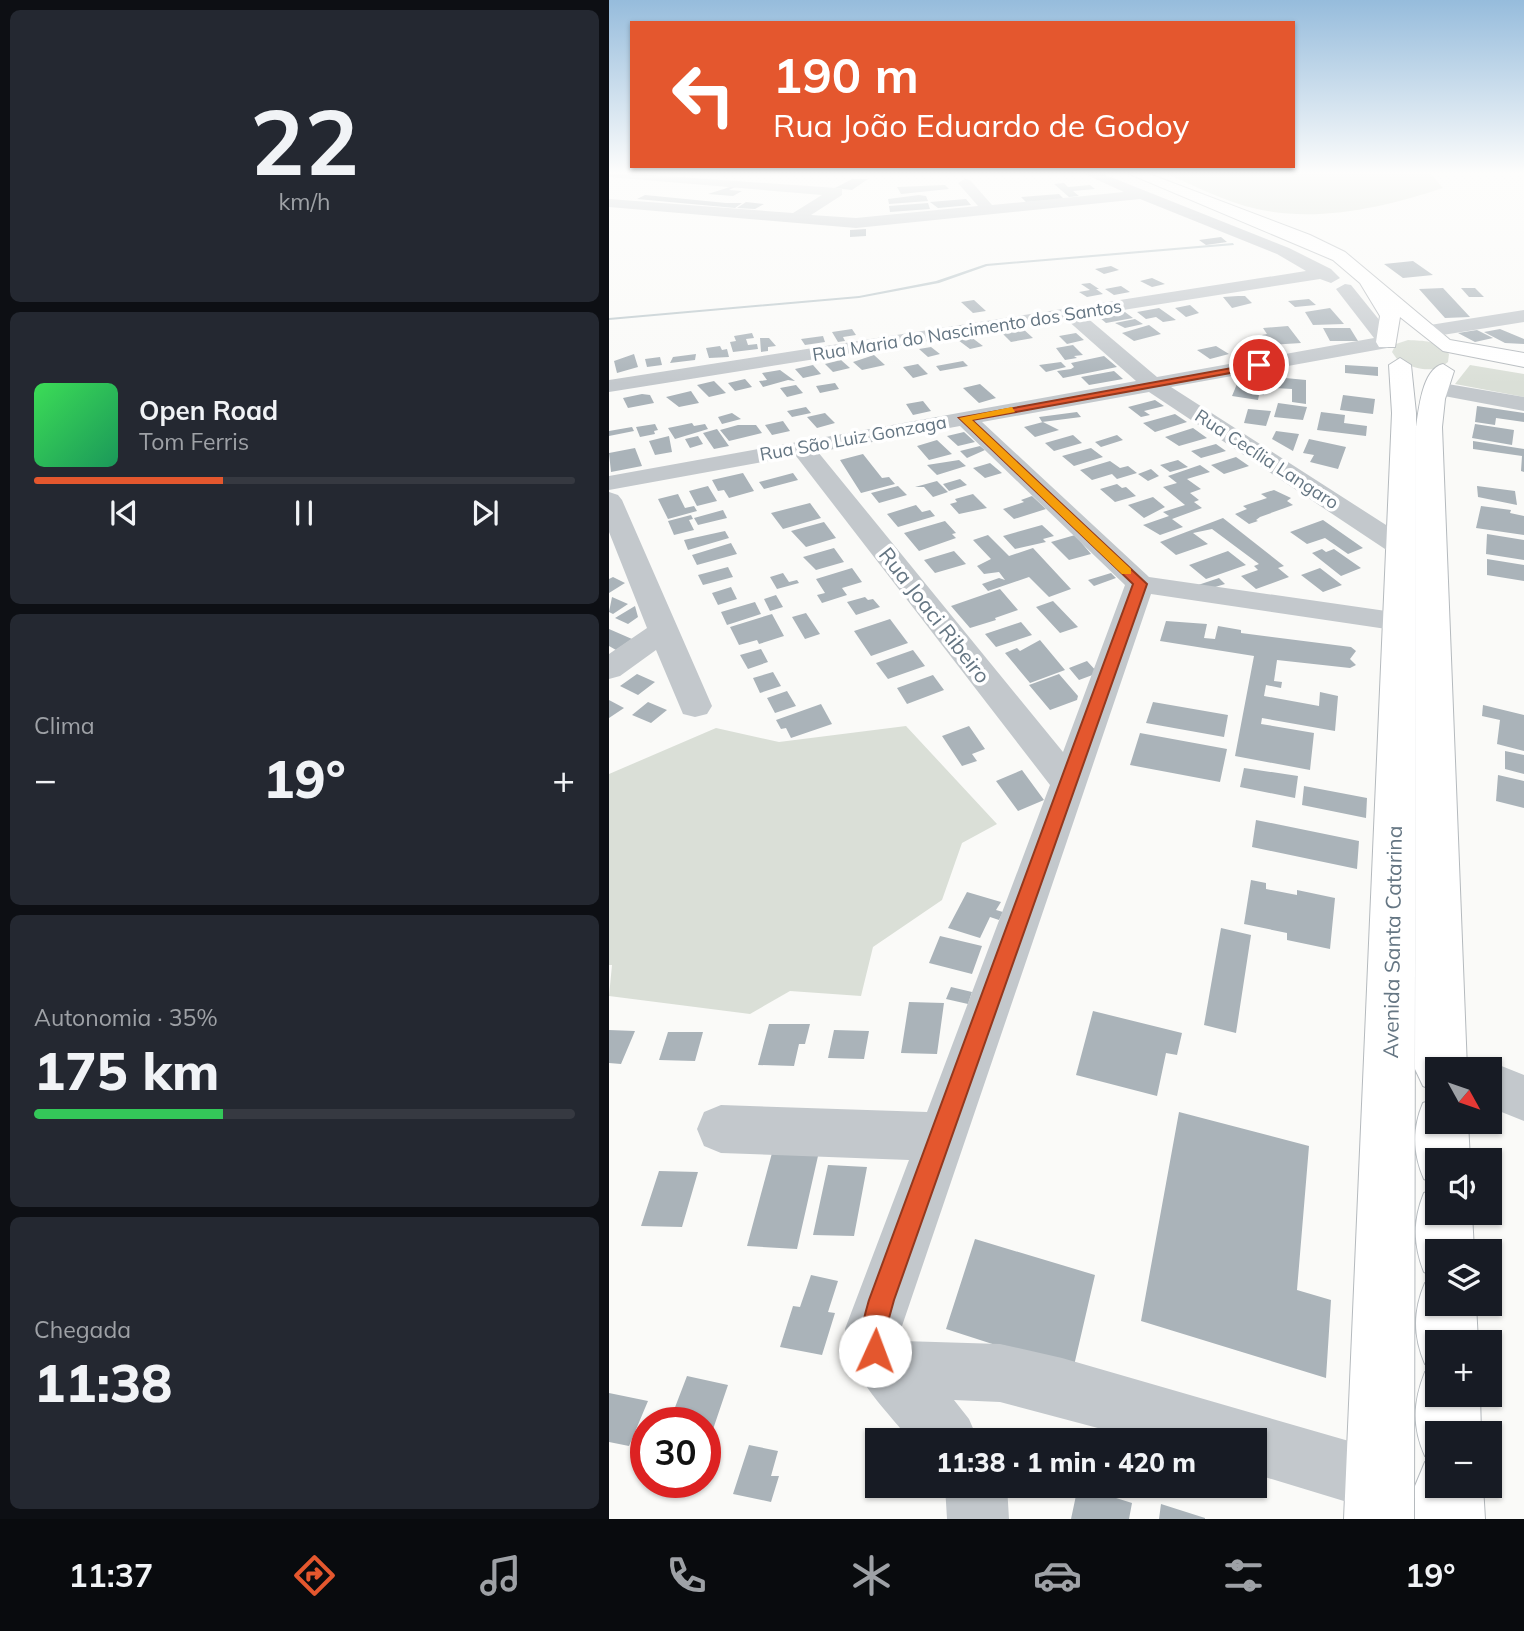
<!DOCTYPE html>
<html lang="pt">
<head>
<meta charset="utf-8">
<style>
  :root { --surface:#171b24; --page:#242831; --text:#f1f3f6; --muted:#9ea1a6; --line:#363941; --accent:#e4572e }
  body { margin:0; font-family:Mulish,sans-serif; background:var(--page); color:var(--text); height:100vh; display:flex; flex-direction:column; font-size:26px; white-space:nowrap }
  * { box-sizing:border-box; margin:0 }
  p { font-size:23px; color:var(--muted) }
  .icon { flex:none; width:38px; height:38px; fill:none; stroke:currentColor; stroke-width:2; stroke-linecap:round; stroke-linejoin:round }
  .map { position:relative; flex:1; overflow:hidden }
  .drawer { display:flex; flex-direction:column; gap:10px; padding:10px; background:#0d0f14; width:609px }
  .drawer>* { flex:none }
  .top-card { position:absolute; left:21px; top:21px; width:665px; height:147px; border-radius:0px; box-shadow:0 2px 5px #0004; background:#e4572e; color:#fff; overflow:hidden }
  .needle { width:46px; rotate:130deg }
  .controls { position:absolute; left:816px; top:1057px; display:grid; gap:14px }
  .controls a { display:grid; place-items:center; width:77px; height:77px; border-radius:0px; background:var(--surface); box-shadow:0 2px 5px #0004; font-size:35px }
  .speed { position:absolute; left:21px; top:1407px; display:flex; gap:14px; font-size:35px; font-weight:700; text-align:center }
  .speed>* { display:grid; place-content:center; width:91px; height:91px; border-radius:50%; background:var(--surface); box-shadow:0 2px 5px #0004; line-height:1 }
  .speed .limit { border:10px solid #d22; background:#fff; color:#111 }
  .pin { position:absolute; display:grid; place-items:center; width:60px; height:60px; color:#fff; margin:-30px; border:4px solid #fff; border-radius:50%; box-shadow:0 2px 7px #0007 }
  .me { position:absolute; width:77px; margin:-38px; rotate:2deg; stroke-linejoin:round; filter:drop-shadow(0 0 5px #0008) }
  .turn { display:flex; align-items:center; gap:24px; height:147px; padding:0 28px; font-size:32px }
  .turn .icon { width:91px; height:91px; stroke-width:2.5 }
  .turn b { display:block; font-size:49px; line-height:60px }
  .big { font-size:52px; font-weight:800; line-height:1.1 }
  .drawer .tile { flex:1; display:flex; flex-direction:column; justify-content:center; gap:10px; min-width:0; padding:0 24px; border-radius:10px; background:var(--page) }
  .drawer .dial { align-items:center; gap:0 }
  .dial b { font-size:91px; line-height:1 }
  .song { display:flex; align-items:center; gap:21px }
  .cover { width:84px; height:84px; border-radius:10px; background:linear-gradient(135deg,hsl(130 70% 55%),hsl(150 70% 35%)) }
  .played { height:7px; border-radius:4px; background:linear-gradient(90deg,var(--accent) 35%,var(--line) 35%) }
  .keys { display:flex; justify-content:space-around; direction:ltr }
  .heat { display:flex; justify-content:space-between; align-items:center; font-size:38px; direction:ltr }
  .charge { height:10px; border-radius:5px; background:linear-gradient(90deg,#34c759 35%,var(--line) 0) }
  .trip { position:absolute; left:256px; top:1428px; width:402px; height:70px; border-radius:0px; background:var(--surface); box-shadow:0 2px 5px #0004; font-weight:800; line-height:70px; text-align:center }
  .tab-bar { display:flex; height:112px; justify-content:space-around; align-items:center; background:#090b0e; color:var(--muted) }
  .tab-bar .icon { width:49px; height:49px }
  .tab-bar .active { color:var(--accent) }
  .tab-bar b { font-size:32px; color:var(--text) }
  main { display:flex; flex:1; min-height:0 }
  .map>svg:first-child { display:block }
  .green { fill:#dadfd7 }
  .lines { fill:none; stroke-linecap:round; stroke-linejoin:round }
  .stream { fill:#bbc7cb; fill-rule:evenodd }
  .building { fill:#aab3b9 }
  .major-casing { stroke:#b5babe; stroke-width:2 }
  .minor { fill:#c3c8cc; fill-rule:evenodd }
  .major { fill:#fff; fill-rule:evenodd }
  .route { fill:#e4572e; stroke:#94391e; stroke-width:2 }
  .slow { fill:#f59e0b }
  .labels { text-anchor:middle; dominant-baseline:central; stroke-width:7; stroke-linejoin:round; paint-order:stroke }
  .far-street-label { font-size:18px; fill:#657683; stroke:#fff }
  .street-label { font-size:21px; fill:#657683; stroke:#fff }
</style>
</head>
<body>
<main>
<section class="drawer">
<div class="tile dial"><b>22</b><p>km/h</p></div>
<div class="tile">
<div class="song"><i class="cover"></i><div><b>Open Road</b><p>Tom Ferris</p></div></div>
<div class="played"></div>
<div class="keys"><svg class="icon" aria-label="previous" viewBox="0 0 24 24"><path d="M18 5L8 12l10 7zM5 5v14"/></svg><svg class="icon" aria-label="pause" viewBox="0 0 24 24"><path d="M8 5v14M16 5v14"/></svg><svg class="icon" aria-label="next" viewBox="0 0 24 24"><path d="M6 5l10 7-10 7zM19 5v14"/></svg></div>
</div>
<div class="tile"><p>Clima</p>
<div class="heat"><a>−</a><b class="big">19°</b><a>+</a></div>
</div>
<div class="tile"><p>Autonomia · 35%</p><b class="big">175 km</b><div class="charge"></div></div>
<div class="tile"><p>Chegada</p><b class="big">11:38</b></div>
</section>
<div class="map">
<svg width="915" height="1519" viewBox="0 0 915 1519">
  <rect width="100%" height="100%" fill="#fafaf8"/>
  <path class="green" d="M552,172H820L834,188C777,207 708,223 648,209C616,202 583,184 552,172Z
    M799,340C815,341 829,340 840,354L839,362C824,375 807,368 790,362L783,352L787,344Z
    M861,365L915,374V397L846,384Z
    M297,726L388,824L353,843L333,900L264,947L252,996L181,991L141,1014L0,996L3,965H0V774L107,728L170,742Z"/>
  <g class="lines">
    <path class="stream" d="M624,243L625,245L378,266L330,283L250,298L0,320V318L250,296L327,281L377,264Z"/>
  </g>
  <path class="building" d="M243,179H259L243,190L226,188Z
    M455,183L459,187L481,185L486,189L464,191L470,196L460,197L445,184Z
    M336,185L340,189L292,194L288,187Z
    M124,186H128L120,190L133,191L124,196L99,194Z
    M450,194L455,199L417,202L412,197Z
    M36,195L117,203H133L126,208L28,199Z
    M310,195L317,196L319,201L280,204L279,199Z
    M357,199L362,205L329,208L321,202Z
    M137,202L155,204L146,209L128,208Z
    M319,203L321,209L281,212L280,206Z
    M257,229V236L241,237V230Z
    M612,237L618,242L597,245L590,240Z
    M804,261L824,275L794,278L775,264Z
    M502,266L510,270L495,274L486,269Z
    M543,278L556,284L543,287L531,281Z
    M481,283L490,289H487L494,294L478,297L470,292L481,290L472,284Z
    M512,286L521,292L505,295L496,289Z
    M834,288L861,317L836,318L810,289Z
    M852,288H866L875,297H860Z
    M629,296H636L643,303L623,308L614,297Z
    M700,299L707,305L686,307L679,301Z
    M365,300L377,311L364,313L352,302Z
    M581,305L590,313L577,317L566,308Z
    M550,308L567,320L554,322L547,317L537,319L528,312Z
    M721,308L735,324L704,325L696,312Z
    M516,312L524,318L497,323L490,317Z
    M526,319L534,324L516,328L506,323Z
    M540,325L552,334L525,341L513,333Z
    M679,326L692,343L660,345L653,335L658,334L654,328Z
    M412,327L424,338L402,342L391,331Z
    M714,328H741L749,341H721Z
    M243,329L247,335L234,337L236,341L229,342L223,332Z
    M891,329L915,339V344L896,343L875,332Z
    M868,330L884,338L866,342L849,333Z
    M143,333L145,338L137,339L139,345L148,344L149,349L124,352L121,342L127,341L125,336Z
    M467,333L475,340L458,344L450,336Z
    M214,336L216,342L196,345L192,339Z
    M362,337L374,346L361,349L349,340Z
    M151,338H160L167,346L159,347V351L152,352Z
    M464,345L474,355L465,356L468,358L456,360L447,348Z
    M111,346L113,350L118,349L120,357L100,358L97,348Z
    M607,346L620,354L601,359L588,350Z
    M322,347L331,354L319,357L310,349Z
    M25,354L29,367L8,373L5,361Z
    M87,354L86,360L61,363L64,357Z
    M265,355L276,365L253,370L244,362Z
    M495,356L508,367L454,378L448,371L462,369L465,367L462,363Z
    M51,357L53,365L38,367L36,359Z
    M232,360L241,368L224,372L216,364Z
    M354,361L359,366L331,371L327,366Z
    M452,362L457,367L437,372L430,365Z
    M309,364L319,374L304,378L294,367Z
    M204,365L212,374L194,378L186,369Z
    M736,365L769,367V376L736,373Z
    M171,370L186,381L179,380L154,387L150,381L158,380L153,373Z
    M505,371L514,379L480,385L472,377Z
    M666,377L697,380V404L683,402V389L666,388Z
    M136,379L143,387L126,391L119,383Z
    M105,381L117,393L100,397L88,385Z
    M226,383L230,389L211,393L207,386Z
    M371,384L387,398L370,403L354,388Z
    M628,384L656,386L655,395H650L649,400L623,396Z
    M187,385L194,393L178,397L171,388Z
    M82,391L90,403L70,407L57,397Z
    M33,394L41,395L45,403L19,408L14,398Z
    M734,395L766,399L764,414L731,410Z
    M546,400L555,406L535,411L541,415L532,417L519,407Z
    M314,401L322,411L304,415L297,404Z
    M669,403L698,407L694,420L665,417Z
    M868,406L915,413V422L887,418L886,425L866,422Z
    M197,407L202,413L183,417L178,411Z
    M639,409L662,411L657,426L635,423Z
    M468,412L472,417L433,422L430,417Z
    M712,412L736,415L735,423L758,426L757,436L708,430Z
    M123,413L132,419L113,424L109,417Z
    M216,413L226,423L208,428L198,417Z
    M566,414L578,422L546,432L534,423Z
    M174,421L181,431L163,435L156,425Z
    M434,422L450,430L426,437L415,427Z
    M83,423L85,426L96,424L99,429L66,439L59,428Z
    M46,424L49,430L45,431L46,434L31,437L27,427Z
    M866,424L905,430L903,445L863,438Z
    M129,425H147L153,433L120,441L111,430Z
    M23,427L25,431L0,436V431Z
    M584,428L598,438L570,446L556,437Z
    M108,429L120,446L105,449L94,433Z
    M667,431L690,434L684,451L663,439Z
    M355,432L366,442L349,446L338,436Z
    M464,435L473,443L445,451L436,443Z
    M508,435L514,440L492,447L486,442Z
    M60,436L63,452L46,455L40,441Z
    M89,436L94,444L81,448L76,439Z
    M700,439L737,447L729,469L701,462L705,455L694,453Z
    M328,440L343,454L320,460L308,446Z
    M864,441L915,449V472L912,471L913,456L864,449Z
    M607,444L617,451L592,458L582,451Z
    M371,446L376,450L358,458L351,451Z
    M26,448L33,466L2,472L0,453Z
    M482,448L494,457L465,466L453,456Z
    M254,454L273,478L280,477L286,484L252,493L231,460Z
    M627,457L640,466L615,474L602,465Z
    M350,460L357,466L328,475L318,465Z
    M569,460L579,467L561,472L551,465Z
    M501,461L511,468L519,466L528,473L508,479L503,474L483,480L471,470Z
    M381,463L393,473L376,478L364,468Z
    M591,465L601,472L578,479L592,489L581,493L590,500L585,502L593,508L563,519L574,527L551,535L534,525L560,516L554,512L576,505L554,487L568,483L559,476Z
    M542,469L550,476L539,481L529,474Z
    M134,473L145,491L120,498L115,490L109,491L103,480Z
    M184,473L189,480L155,489L150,482Z
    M351,479L358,485L340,491L334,484Z
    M328,481L339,492L324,497L315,487H306Z
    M508,484L513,488L517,487L527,496L506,502L491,489Z
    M99,486L108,501L88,506L80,491Z
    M289,486L298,495L270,503L262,493Z
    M868,486L906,491L908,505L869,497Z
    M665,490L682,498L678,501L684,505L651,517L647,520L649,521L640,524L626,514L638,509L634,506L658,498L652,494Z
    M69,494L76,508L85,506L88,511L59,519L49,499Z
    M364,494L378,508L350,514L341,504L348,502L346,499Z
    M423,496L437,509L405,519L394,509L415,502L412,500Z
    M544,497L556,507L535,518L519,505Z
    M201,503L212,518L174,529L162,513Z
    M307,505L313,512L321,510L326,516L289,527L278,514Z
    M872,506L902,510L901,513L915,516V535L867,528Z
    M114,510L118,518L89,525L85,518Z
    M82,515L84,519L80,520L85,530L65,535L59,521Z
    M614,518L675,566L669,568L680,577L647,589L632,576L649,570L645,566L650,564L603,529L584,533L599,544L567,555L551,542Z
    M714,520L754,548L739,554L716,538L698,544L681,532Z
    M336,521L347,533L343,534L347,538L310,551L295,533Z
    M215,522L227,538L197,547L182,531Z
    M433,525L445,536L434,539L437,542L406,549L394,536Z
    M116,531L120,538L79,550L75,540Z
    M878,534L915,540V560L877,554Z
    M379,535L400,556L424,548L462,589L440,597L420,577L379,591L373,584L390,578L396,580L390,572L375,574L368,566L382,559L364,540Z
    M466,535L482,554L460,560L442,542Z
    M122,543L128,554L88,565L83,555Z
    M225,548L235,562L207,570L194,557Z
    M713,549L717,552L725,549L752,568L732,576L703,553Z
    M345,551L357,564L326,573L315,560Z
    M619,551L637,565L597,579L580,565Z
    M878,559L915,565V581L878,575Z
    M119,567L124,577L94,585L89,575Z
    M243,568L253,582L233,588L238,595L213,603L208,595L216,593L207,579Z
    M711,568L733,585L714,592L692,575Z
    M174,573L180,582L188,580L190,583L168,589L161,577Z
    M502,573L507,578L485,586L479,580Z
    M4,577L16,583L0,593V579Z
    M610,578L616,584L603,588L586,586Z
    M122,587L128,599L109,605L103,593Z
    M391,589L409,610L386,618L387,620L361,628L342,606Z
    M167,595L174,607L161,611L155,599Z
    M3,597L19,604L4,614L0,612Z
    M256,597L259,600L264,599L271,607L247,615L238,602Z
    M444,601L469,627L451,633L427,607Z
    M146,602L152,614L118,625L112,612Z
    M26,606L29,617L19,624L6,618Z
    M197,613L211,634L196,639L183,617Z
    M163,614L175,636L150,644L148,640L130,645L121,627Z
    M281,619L299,643L262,656L245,631Z
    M557,621L598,624L595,638L606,639L609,626L632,630V633L742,647L747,651L741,659L747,665L741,668L668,660L665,681L673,682L672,688L657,685L655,696L710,706L711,692L729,696L726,731L653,718L652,724L705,733L701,770L626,756L645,656L551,641Z
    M412,622L423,635L387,647L376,634Z
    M0,629L23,639L7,650L0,646Z
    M431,640L456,670L421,683L396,653L408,648L411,651Z
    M152,649L159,662L139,669L131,655Z
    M304,650L316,666L279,679L267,663Z
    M478,661L489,673L470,680L460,668Z
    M164,672L172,686L151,693L144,678Z
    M28,674L46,682L29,695L11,686Z
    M450,674L469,696L468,700L441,710L420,685Z
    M324,675L335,690L298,704L288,688Z
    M178,691L187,706L166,713L158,698Z
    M0,700L15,708L0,718Z
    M39,702L58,710L42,723L23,715Z
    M544,702L619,715L615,737L537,723Z
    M212,704L223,724L182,738L177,728L172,729L167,720Z
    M874,705L915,715V751L888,744L891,720L873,716Z
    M360,726L376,749L363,754L368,761L353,766L333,736Z
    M531,733L618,749L611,782L521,765Z
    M896,751L915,755V774L896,769Z
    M635,768L689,776L686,798L631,787Z
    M413,770L435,800L409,811L387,781Z
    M889,775L915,781V808L887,801Z
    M695,786L758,798L757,818L693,805Z
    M647,820L750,841L748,869L643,847Z
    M642,880L657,883V889L688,895V890L726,898L721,949L678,940V933L635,924Z
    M358,892L392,902L387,910L394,912L390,920L381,917L371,938L339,928Z
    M612,928L642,935L627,1033L595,1025Z
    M331,936L373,946L363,974L320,963Z
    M342,987L363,992L359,1004L337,999Z
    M300,1002L335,1003L328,1054L292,1053Z
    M484,1011L573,1033L568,1055L557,1053L548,1096L467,1075Z
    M160,1024H201L196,1044H190L185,1066L149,1065Z
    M0,1030L26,1031L12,1064L0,1063Z
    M225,1030L260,1031L255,1059L219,1058Z
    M59,1032H94L86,1061L50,1060Z
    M570,1112L700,1146L688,1290L722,1300L717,1378L532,1321Z
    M163,1153L209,1156L188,1249L138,1246Z
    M219,1165L258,1167L245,1236L204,1235Z
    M50,1171L89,1172L73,1227L32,1226Z
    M366,1239L486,1275L464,1370L337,1329Z
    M202,1275L229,1281L219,1312L226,1313L213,1355L171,1347L184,1306L191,1307Z
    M78,1376L119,1385L97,1450L96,1423H60Z
    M0,1393L39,1401L20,1446L0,1442Z
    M140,1445L169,1451L162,1476H170L162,1502L124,1494Z
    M469,1486L523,1503L520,1519H462Z
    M552,1504L596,1518V1519H550Z"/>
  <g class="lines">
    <defs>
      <path id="major" d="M516,172H535L701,235L736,252L841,340L915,353V367L834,351L791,317L786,347H770L767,342L771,316L751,283L724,260Z
        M791,358L802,365L807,413L805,1519H735L783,413L780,365Z
        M834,364L845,371L836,399L833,427L858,1069H828V1092L814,1086L806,1069L807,427C810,409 813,369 834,364Z
        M828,1098V1122H859L861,1160H828V1185L815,1179C804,1154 803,1129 814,1103Z
        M828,1188V1213H863L865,1251H828V1277L815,1272C804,1244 804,1220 815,1193Z
        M828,1278V1304H867L869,1342H828V1395H871L872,1433H828V1486H874L876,1519H806V1486L816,1462L823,1459L816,1456C803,1427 804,1402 816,1372L826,1368L816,1364C804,1336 804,1311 816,1283Z"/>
    </defs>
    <use href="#major" class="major-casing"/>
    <path class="minor" d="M0,172L228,188L233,189V195L202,215L247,218L369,206L349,183L356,179L361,180L383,205L515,192L471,172H489L680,248L722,269L731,278L722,283L711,279L476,316L548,377L765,338L727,289L736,284L742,285L788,342L778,348L562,387L802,541L806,547L802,553H782L540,392L373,422L540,577L791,613L802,615L806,622L802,629L791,631L542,594L292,1329L294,1341L391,1344L453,1358L771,1450L793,1459L802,1481L793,1503L771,1512L646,1474V1440H534L391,1402L345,1400L360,1419L369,1440H301C273,1405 239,1375 236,1329L300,1160L112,1153L95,1146L88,1129L95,1112L112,1105L318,1112L441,785L187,456L0,490V476L527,381L457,319L0,392V380L697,271L668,254L531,199L247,228L0,207V199L184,213L213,195L0,177ZM351,426L516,585L454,752L209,452Z
      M915,310V322L821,337L811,331L821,325Z
      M827,382L915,397V411L819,393L816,388L819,383Z
      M0,492L9,495L13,500L103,706L98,714L86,717L74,714L47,650L11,676L0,679V654L38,628L0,532Z
      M880,1061L915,1075V1121L880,1107V1069H863Z
      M336,1486H398L400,1519H338Z"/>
    <use href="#major" class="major"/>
  </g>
  <linearGradient id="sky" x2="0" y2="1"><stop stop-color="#96bcdc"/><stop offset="0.45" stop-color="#fdfdfc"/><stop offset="1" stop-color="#fdfdfc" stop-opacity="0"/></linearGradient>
  <rect width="915" height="384" fill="url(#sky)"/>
  <path class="route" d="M650,363L654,367L363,420L538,584L285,1300L277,1329L279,1351L275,1360L266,1364L257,1360C248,1339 254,1321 260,1300L524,584L350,418Z"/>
  <path class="slow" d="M403,407L406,412L363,420L522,569V574H513L350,418Z"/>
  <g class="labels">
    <g class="far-street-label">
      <text transform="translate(358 330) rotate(-9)">Rua Maria do Nascimento dos Santos</text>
      <text transform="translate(244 438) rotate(-10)">Rua São Luiz Gonzaga</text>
      <text transform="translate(658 459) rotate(33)">Rua Cecília Langaro</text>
    </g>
    <g class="street-label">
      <text transform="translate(326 615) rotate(52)">Rua Joaci Ribeiro</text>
      <text transform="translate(783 942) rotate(-89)">Avenida Santa Catarina</text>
    </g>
  </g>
</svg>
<div class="controls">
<a><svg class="needle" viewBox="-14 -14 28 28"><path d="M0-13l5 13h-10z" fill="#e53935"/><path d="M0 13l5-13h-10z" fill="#9ea1a6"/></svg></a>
<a><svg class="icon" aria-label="sound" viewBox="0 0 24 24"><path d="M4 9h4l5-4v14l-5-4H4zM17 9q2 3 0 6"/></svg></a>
<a><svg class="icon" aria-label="layers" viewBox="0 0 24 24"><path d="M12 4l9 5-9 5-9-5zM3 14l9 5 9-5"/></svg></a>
<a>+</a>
<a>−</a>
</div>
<div class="speed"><div class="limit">30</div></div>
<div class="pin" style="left:650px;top:365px;background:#d93025"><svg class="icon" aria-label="arrive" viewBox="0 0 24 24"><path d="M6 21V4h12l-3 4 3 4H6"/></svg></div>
<svg class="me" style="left:266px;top:1351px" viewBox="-20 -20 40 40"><circle r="19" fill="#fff"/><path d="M0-13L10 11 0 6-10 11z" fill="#e4572e"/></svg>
<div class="trip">11:38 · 1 min · 420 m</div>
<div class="top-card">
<div class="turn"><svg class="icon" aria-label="left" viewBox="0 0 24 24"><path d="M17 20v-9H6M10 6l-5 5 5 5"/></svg><div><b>190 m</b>Rua João Eduardo de Godoy</div></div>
</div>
</div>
</main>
<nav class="tab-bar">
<b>11:37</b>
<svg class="icon active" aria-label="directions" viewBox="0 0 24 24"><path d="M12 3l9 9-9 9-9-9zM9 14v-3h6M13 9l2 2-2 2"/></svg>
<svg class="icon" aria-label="music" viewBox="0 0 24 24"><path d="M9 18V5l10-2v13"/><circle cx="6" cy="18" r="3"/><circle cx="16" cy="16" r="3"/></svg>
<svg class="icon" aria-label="phone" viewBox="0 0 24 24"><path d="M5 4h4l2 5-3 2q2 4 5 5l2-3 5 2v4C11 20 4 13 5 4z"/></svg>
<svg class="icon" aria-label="climate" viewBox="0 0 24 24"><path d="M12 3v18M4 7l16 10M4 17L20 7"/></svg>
<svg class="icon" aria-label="car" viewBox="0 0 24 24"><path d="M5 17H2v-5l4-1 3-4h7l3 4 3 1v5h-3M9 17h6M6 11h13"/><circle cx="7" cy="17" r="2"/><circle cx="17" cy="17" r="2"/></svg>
<svg class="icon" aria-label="filters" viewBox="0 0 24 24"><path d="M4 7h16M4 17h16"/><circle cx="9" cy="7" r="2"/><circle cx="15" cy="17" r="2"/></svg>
<b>19°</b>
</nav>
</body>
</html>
